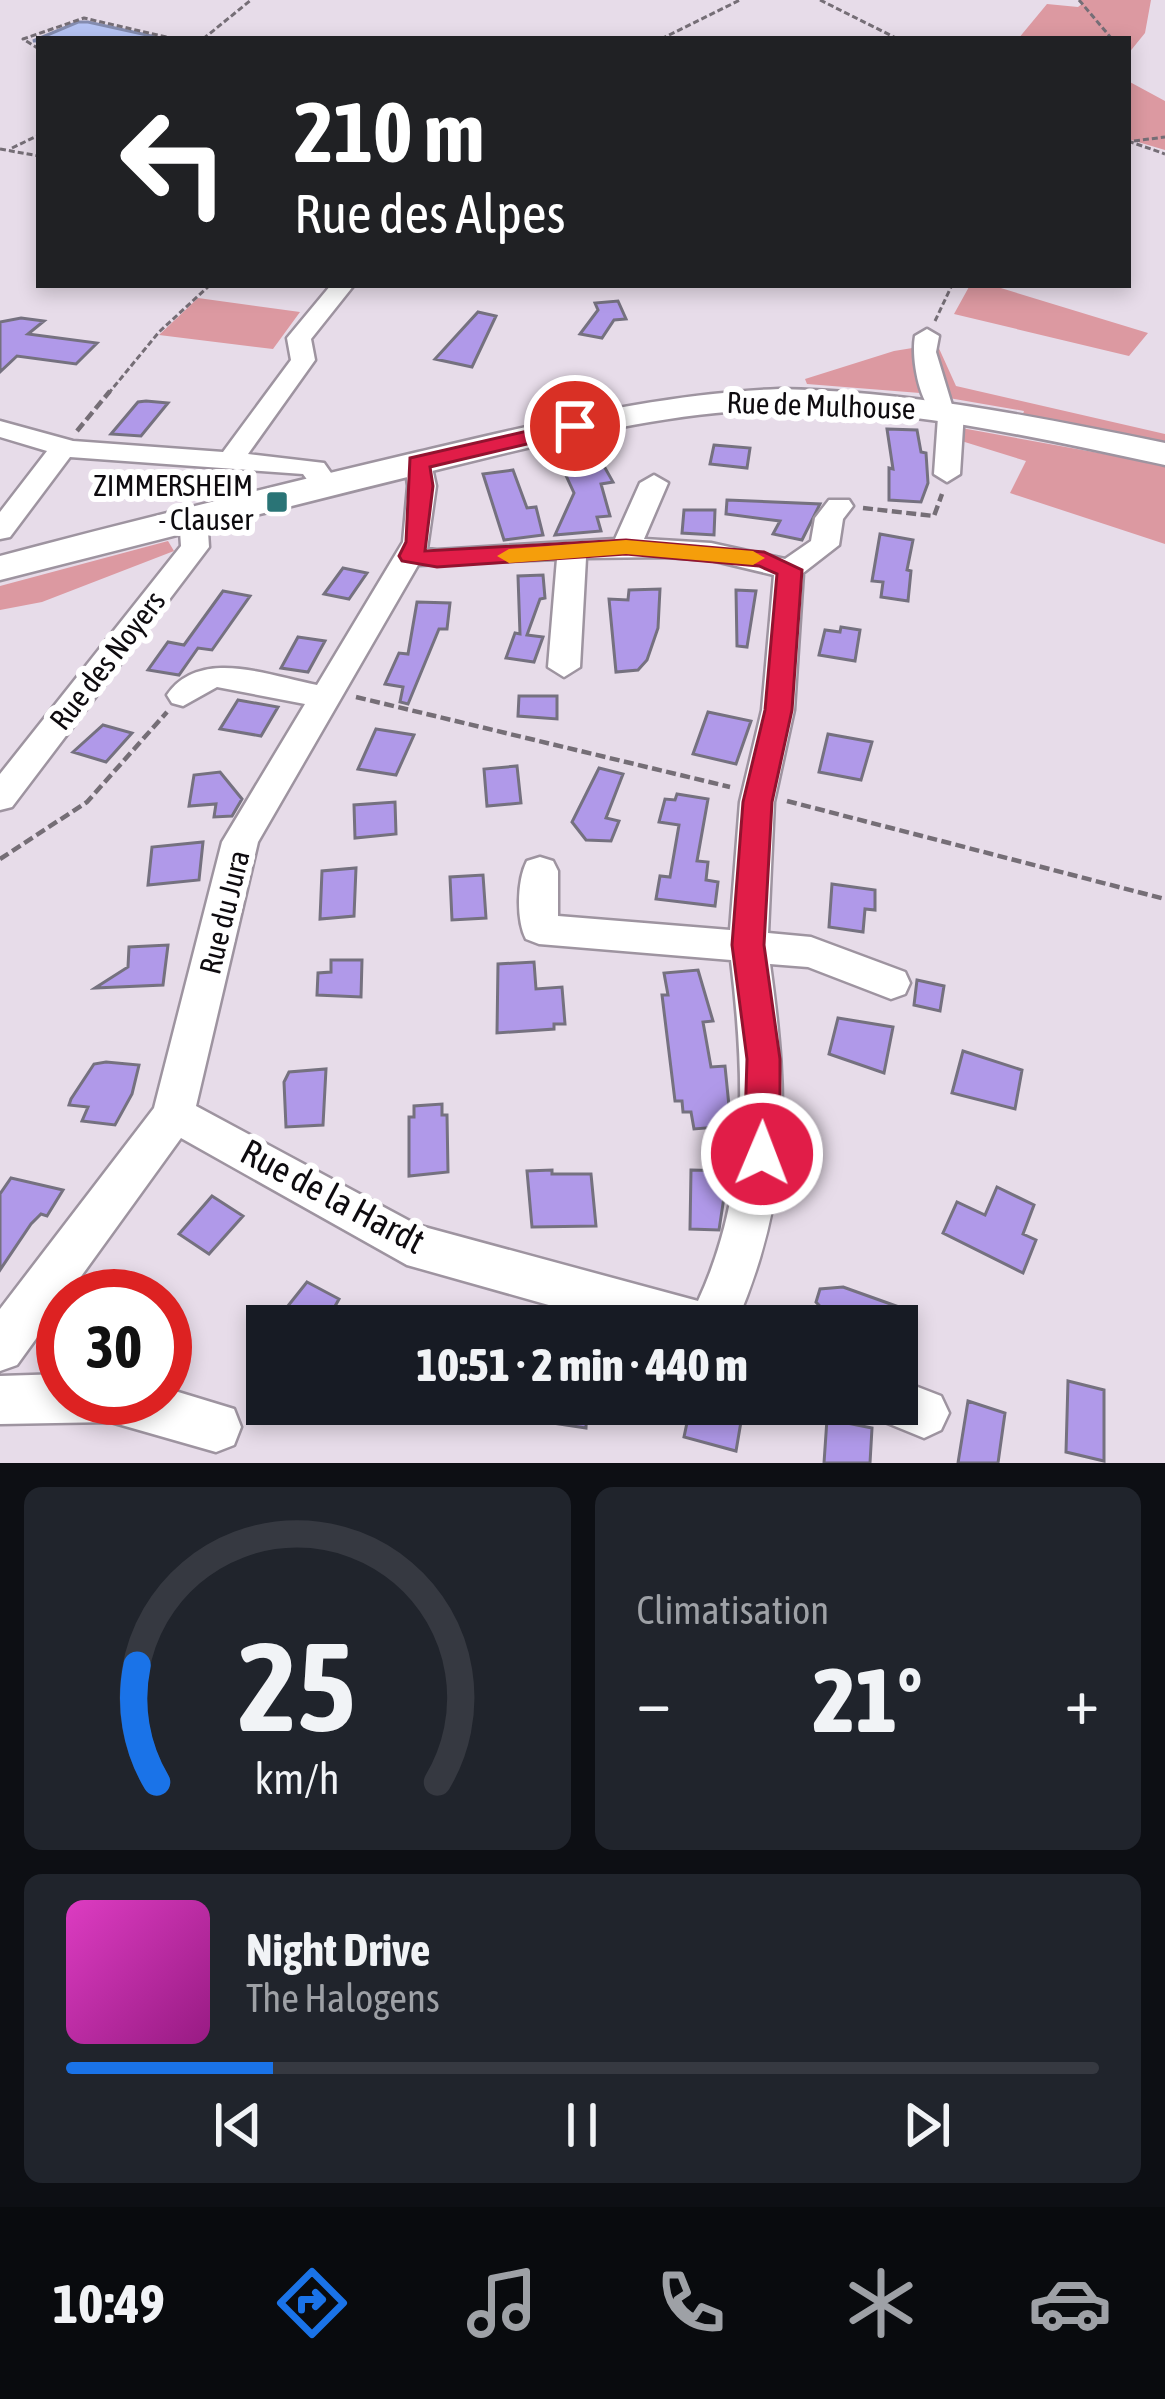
<!DOCTYPE html>
<html lang="fr">
<head>
<meta charset="utf-8">
<style>
  :root { --surface:#171b24; --page:#20242c; --text:#f1f3f6; --muted:#9ea1a6; --line:#363941; --accent:#1a73e8 }
  body { margin:0; font-family:"Asap Condensed",sans-serif; background:var(--page); color:var(--text); height:100vh; display:flex; flex-direction:column; font-size:45px; white-space:nowrap }
  * { box-sizing:border-box; margin:0 }
  p { font-size:39px; color:var(--muted) }
  .icon { flex:none; width:66px; height:66px; fill:none; stroke:currentColor; stroke-width:2; stroke-linecap:round; stroke-linejoin:round }
  .map { position:relative; height:1463px; overflow:hidden }
  .side { display:flex; flex-direction:column; gap:24px; padding:24px; background:#0d0f14; flex:1 }
  .side>* { flex:none }
  .banner { position:absolute; left:36px; top:36px; width:1095px; height:252px; border-radius:0px; box-shadow:0 6px 18px #0003; background:#202124; color:#fff; overflow:hidden }
  .speed { position:absolute; left:36px; top:1269px; display:flex; gap:24px; font-size:60px; font-weight:700; text-align:center }
  .speed>* { display:grid; place-content:center; width:156px; height:156px; border-radius:50%; background:var(--surface); box-shadow:0 6px 18px #0003; line-height:1 }
  .speed .limit { border:18px solid #d22; background:#fff; color:#111 }
  .pin { position:absolute; display:grid; place-items:center; width:102px; height:102px; color:#fff; margin:-51px; border:6px solid #fff; border-radius:50%; box-shadow:0 3px 12px #0007 }
  .me { position:absolute; width:132px; margin:-66px; rotate:1deg; stroke-linejoin:round; filter:drop-shadow(0 0 9px #0008) }
  .turn { display:flex; align-items:center; gap:42px; height:252px; padding:0 60px; font-size:54px }
  .turn .icon { width:156px; height:156px; stroke-width:2.5 }
  .turn b { display:block; font-size:84px; line-height:102px }
  .big { font-size:90px; font-weight:800; line-height:1.1 }
  .side .tile { flex:1; display:flex; flex-direction:column; justify-content:center; gap:18px; min-width:0; padding:0 42px; border-radius:18px; background:var(--page) }
  .side .dial { align-items:center; gap:0 }
  .dial svg { height:312px; overflow:visible; fill:none; stroke:var(--line); stroke-width:7; stroke-linecap:round; text-anchor:middle }
  .dial text { fill:var(--text); stroke:none }
  .song { display:flex; align-items:center; gap:36px }
  .cover { width:144px; height:144px; border-radius:18px; background:linear-gradient(135deg,hsl(310 70% 55%),hsl(310 70% 35%)) }
  .played { height:12px; border-radius:6px; background:linear-gradient(90deg,var(--accent) 20%,var(--line) 20%) }
  .keys { display:flex; justify-content:space-around; direction:ltr }
  .heat { display:flex; justify-content:space-between; align-items:center; font-size:66px; direction:ltr }
  .side .tiles { flex:1; display:grid; gap:24px; grid-template-columns:1fr 1fr }
  .tile:last-child { grid-column:span 2 }
  .trip { position:absolute; left:246px; top:1305px; width:672px; height:120px; border-radius:0px; background:var(--surface); box-shadow:0 6px 18px #0003; font-weight:800; line-height:120px; text-align:center }
  .menu { display:flex; height:192px; justify-content:space-around; align-items:center; background:#090b0e; color:var(--muted) }
  .menu .icon { width:84px; height:84px }
  .menu .on { color:var(--accent) }
  .menu b { font-size:54px; color:var(--text) }
  .map>svg:first-child { display:block }
  .green { fill:#dc99a1 }
  .water { fill:#b6c4f4; stroke:#848caf; stroke-width:3 }
  .building { fill:#b099e9; stroke:#75717f; stroke-width:3 }
  .lines { fill:none; stroke-linecap:round; stroke-linejoin:round }
  .minor-casing { stroke:#9e94a0; stroke-width:5 }
  .major-casing { stroke:#9e94a0; stroke-width:5 }
  .path-far1 { stroke:#756e76; stroke-width:3; stroke-dasharray:6 3; stroke-linecap:butt }
  .path { stroke:#756e76; stroke-width:4.5; stroke-dasharray:10 4.5; stroke-linecap:butt }
  .minor { fill:#fff; fill-rule:evenodd }
  .major { fill:#fff; fill-rule:evenodd }
  .route { fill:#e11d48; stroke:#92132f; stroke-width:3 }
  .slow { fill:#f59e0b }
  .poi-dot { fill:#2a7476; stroke:#fff; stroke-width:4.5 }
  .labels { text-anchor:middle; dominant-baseline:central; stroke-width:12; stroke-linejoin:round; paint-order:stroke }
  .street-label { font-size:30px; fill:#0e0b0f; stroke:#fff }
  .poi-label { font-size:30px; fill:#0e0b0f; stroke:#fff; text-anchor:end }
  .near-street-label { font-size:36px; fill:#0e0b0f; stroke:#fff }
</style>
</head>
<body>
<div class="map">
<svg width="1165" height="1463" viewBox="0 0 1165 1463">
  <rect width="100%" height="100%" fill="#e7dce9"/>
  <path class="green" d="M1079,0H1151L1145,33L1128,54V39H1018L1047,4L1078,7L1083,3Z
    M1128,81L1165,101V150L1128,139Z
    M970,285H991L1148,333L1129,356L954,314Z
    M198,298L300,312L273,349L159,335Z
    M937,344L956,386L1165,434V446L1022,417L1024,411L920,393L807,384L805,379L894,351Z
    M956,427L1165,465V544L1010,493L1026,461L955,439Z
    M168,541L174,551L42,602L0,610V586Z"/>
  <path class="water" d="M78,22H88L165,39L33,41Z"/>
  <path class="building" d="M618,301L626,319L614,320L602,338L580,334L598,310L595,303Z
    M478,312L496,316L472,367L435,359Z
    M21,318L44,321L28,334L97,343L76,364L17,356L0,372V322Z
    M146,401L168,403L141,436L111,434L138,402Z
    M887,429L917,430L921,452L926,453L928,483L921,502L889,500V468L893,469Z
    M714,445L750,448L747,468L710,464Z
    M600,459L613,482L601,484L610,516L597,517L601,531L555,535L574,493L563,469L570,468L567,463Z
    M513,470L527,508L536,507L543,535L504,540L483,474Z
    M727,500L820,504L802,540L773,534L780,521L726,514Z
    M684,510H715L714,535L682,533Z
    M880,534L913,540L907,570L911,571L908,601L881,597L883,582L872,581Z
    M343,568L367,573L349,599L324,594Z
    M543,575L545,598L540,599L527,635L543,637L534,662L506,658L515,633L520,634L518,576Z
    M660,589L658,628L647,660L638,670L616,672L609,599L628,600L629,590Z
    M736,590L756,591L747,647L737,646Z
    M223,591L250,596L212,650L198,648L179,675L148,670L168,642L184,645Z
    M417,602L450,603L447,629H439L408,704L400,702L403,687L385,684L399,653L408,654Z
    M841,627L860,630L855,661L819,655L825,630L840,632Z
    M298,637L325,641L308,672L281,668Z
    M519,696H557V719L518,716Z
    M238,700L278,707L261,736L220,729Z
    M708,712L751,721L736,764L693,754Z
    M103,725L132,733L106,762L73,752Z
    M376,729L414,735L396,775L358,769Z
    M828,734L872,742L861,780L819,772Z
    M517,766L521,803L487,806L484,769Z
    M599,768L623,774L606,818L619,821L611,841L586,840L572,822Z
    M220,772L242,799L232,816L214,817L216,804L189,806L194,775Z
    M677,794L708,799L697,861L708,862L706,880L718,882L715,906L656,899L660,876L670,877L679,825L659,822L665,799L675,800Z
    M395,802L396,834L355,838L354,805Z
    M203,842L199,880L148,885L152,847Z
    M356,868L354,916L320,919L322,871Z
    M483,875L486,918L452,920L450,877Z
    M832,884L875,890V910L865,909L863,932L829,927Z
    M168,945L163,985L95,988L128,967L129,947Z
    M331,960H362L361,997L317,995L318,973L331,972Z
    M534,962L536,989L562,987L565,1024H554V1029L497,1033L498,964Z
    M698,970L713,1021L703,1022L711,1067L725,1066L731,1126L694,1129L691,1112H683L682,1101H675L662,995H668L664,973Z
    M917,980L944,986L940,1011L914,1005Z
    M838,1018L893,1027L884,1073L829,1054Z
    M963,1051L1022,1070L1015,1109L952,1093Z
    M106,1062L139,1065L132,1094L115,1125L82,1121L88,1107L69,1105L71,1099L94,1064Z
    M326,1069L323,1125L286,1127L284,1082L289,1072Z
    M442,1104V1115H447L448,1172L409,1176V1117H414V1106Z
    M552,1170V1174H591L596,1226L532,1227L527,1171Z
    M691,1170L728,1171L719,1230L690,1229Z
    M11,1178L63,1190L47,1216L41,1214L31,1224L0,1270V1194Z
    M997,1187L1034,1205L1023,1234L1036,1240L1023,1273L943,1233L957,1202L985,1215Z
    M212,1196L243,1216L209,1254L179,1234Z
    M307,1282L339,1299L324,1326H272Z
    M843,1287L913,1312L909,1326H850L832,1319L816,1302L820,1289Z
    M1068,1381L1104,1390V1461L1066,1452Z
    M968,1401L1005,1413L998,1463H958Z
    M542,1404H587L586,1428L539,1421Z
    M691,1404H744L736,1451L684,1437Z
    M827,1419L872,1428L870,1463H824Z"/>
  <g class="lines">
    <defs>
      <path id="minor" d="M331,285H354L311,339L315,360L248,454L324,463L338,483L334,489H314L303,474L70,457L10,537L0,539V512L47,451L0,437V421L73,441L223,452L291,360L287,338Z
        M927,329L939,336L936,352L952,405L964,412L960,474L947,482L934,474L938,417C919,405 911,358 915,336Z
        M418,455L431,463L436,486L427,549L437,550L615,539L640,483L654,475L668,483L644,539L711,543L785,559L811,541L815,518L829,500H849L853,506L843,519L839,545L803,573L794,710L774,802L768,933L811,937L905,972L910,983L905,994L891,999L808,967L770,964C789,1101 791,1196 735,1326H623L407,1265L181,1138L17,1365L0,1371V1309L154,1108L222,842L305,704L217,687L183,706L172,703L167,695C200,647 269,676 317,685L403,542L408,486L405,463ZM665,557L711,560L774,575L762,710L740,802L730,930L558,916V871L553,861L540,857L527,861C517,880 516,920 526,939L539,944L731,960C745,1078 749,1191 698,1301L417,1225L196,1106L258,842L418,565L557,559L548,667L564,677L580,667L586,558Z
        M193,508L207,516L209,547L12,807L0,810V774L181,546L179,516Z
        M63,1374V1398H165V1388L234,1409L241,1427L234,1445L216,1452L111,1422L0,1424V1376Z
        M897,1379L941,1396L949,1413L941,1430L924,1438L880,1420L873,1404H897Z"/>
      <path id="major" d="M779,389C910,391 1037,417 1165,443V465C1038,438 910,408 779,409C664,411 552,442 440,469C293,505 147,543 0,580V556C139,519 279,485 418,452C538,424 656,394 779,389Z"/>
    </defs>
    <use href="#minor" class="minor-casing"/>
    <use href="#major" class="major-casing"/>
    <path class="path-far1" d="M820,0L898,39
      M1079,0L1112,39
      M203,39L251,0
      M661,39L740,0
      M39,49L23,39L84,18L175,39
      M1128,68V87
      M1128,141L1165,154
      M1134,141L1165,137
      M12,148L39,135
      M0,149L39,156
      M935,321L952,285
      M108,394L159,332L210,285"/>
    <path class="path" d="M77,431L110,391
      M863,508L934,516L942,494
      M356,697L730,787
      M787,801L1165,899
      M0,859L87,802L167,712"/>
    <use href="#minor" class="minor"/>
    <use href="#major" class="major"/>
  </g>
  <path class="route" d="M575,420L582,421V431L430,467L433,486L425,551L626,540L764,552L802,570L792,710L772,802L764,945L780,1059V1154L775,1165L762,1169L750,1165L744,1154L747,1059L732,945L743,802L765,710L777,574L759,566L626,554L437,567L402,561L399,556L406,542L410,458Z"/>
  <path class="slow" d="M626,540L753,551L765,558L753,565L626,554L509,563L497,556L509,549Z"/>
  <rect class="poi-dot" x="265" y="490" width="24" height="24" rx="6"/>
  <g class="labels">
    <g class="street-label">
      <text transform="translate(821 405) rotate(2)">Rue de Mulhouse</text>
      <text transform="translate(107 660) rotate(-52)">Rue des Noyers</text>
      <text transform="translate(224 912) rotate(-76)">Rue du Jura</text>
    </g>
    <g class="poi-label">
      <text x="253" y="485">ZIMMERSHEIM<tspan x="253" dy="34">- Clauser</tspan></text>
    </g>
    <g class="near-street-label">
      <text transform="translate(333 1196) rotate(28)">Rue de la Hardt</text>
    </g>
  </g>
</svg>
<div class="speed"><div class="limit">30</div></div>
<div class="pin" style="left:575px;top:426px;background:#d93025"><svg class="icon" aria-label="arrive" viewBox="0 0 24 24"><path d="M6 21V4h12l-3 4 3 4H6"/></svg></div>
<svg class="me" style="left:762px;top:1154px" viewBox="-20 -20 40 40"><circle r="17" fill="#e11d48" stroke="#fff" stroke-width="3"/><path d="M0-11L8 9 0 5-8 9z" fill="#fff"/></svg>
<div class="trip">10:51 · 2 min · 440 m</div>
<div class="banner">
<div class="turn"><svg class="icon" aria-label="left" viewBox="0 0 24 24"><path d="M17 20v-9H6M10 6l-5 5 5 5"/></svg><div><b>210 m</b>Rue des Alpes</div></div>
</div>
</div>
<section class="side">
<div class="tiles">
<div class="tile dial"><svg viewBox="0 0 100 80">
<path d="M14 69A42 42 0 1 1 86 69"/>
<path d="M14 69A42 42 0 0 1 9 39" stroke="#1a73e8"/>
<text x="50" y="56" font-size="32" font-weight="700">25</text>
<text x="50" y="72" font-size="11">km/h</text>
</svg></div>
<div class="tile"><p>Climatisation</p>
<div class="heat"><a>−</a><b class="big">21°</b><a>+</a></div>
</div>
<div class="tile">
<div class="song"><i class="cover"></i><div><b>Night Drive</b><p>The Halogens</p></div></div>
<div class="played"></div>
<div class="keys"><svg class="icon" aria-label="previous" viewBox="0 0 24 24"><path d="M18 5L8 12l10 7zM5 5v14"/></svg><svg class="icon" aria-label="pause" viewBox="0 0 24 24"><path d="M8 5v14M16 5v14"/></svg><svg class="icon" aria-label="next" viewBox="0 0 24 24"><path d="M6 5l10 7-10 7zM19 5v14"/></svg></div>
</div>
</div>
</section>
<nav class="menu">
<b>10:49</b>
<svg class="icon on" aria-label="directions" viewBox="0 0 24 24"><path d="M12 3l9 9-9 9-9-9zM9 14v-3h6M13 9l2 2-2 2"/></svg>
<svg class="icon" aria-label="music" viewBox="0 0 24 24"><path d="M9 18V5l10-2v13"/><circle cx="6" cy="18" r="3"/><circle cx="16" cy="16" r="3"/></svg>
<svg class="icon" aria-label="phone" viewBox="0 0 24 24"><path d="M5 4h4l2 5-3 2q2 4 5 5l2-3 5 2v4C11 20 4 13 5 4z"/></svg>
<svg class="icon" aria-label="climate" viewBox="0 0 24 24"><path d="M12 3v18M4 7l16 10M4 17L20 7"/></svg>
<svg class="icon" aria-label="car" viewBox="0 0 24 24"><path d="M5 17H2v-5l4-1 3-4h7l3 4 3 1v5h-3M9 17h6M6 11h13"/><circle cx="7" cy="17" r="2"/><circle cx="17" cy="17" r="2"/></svg>
</nav>
</body>
</html>
